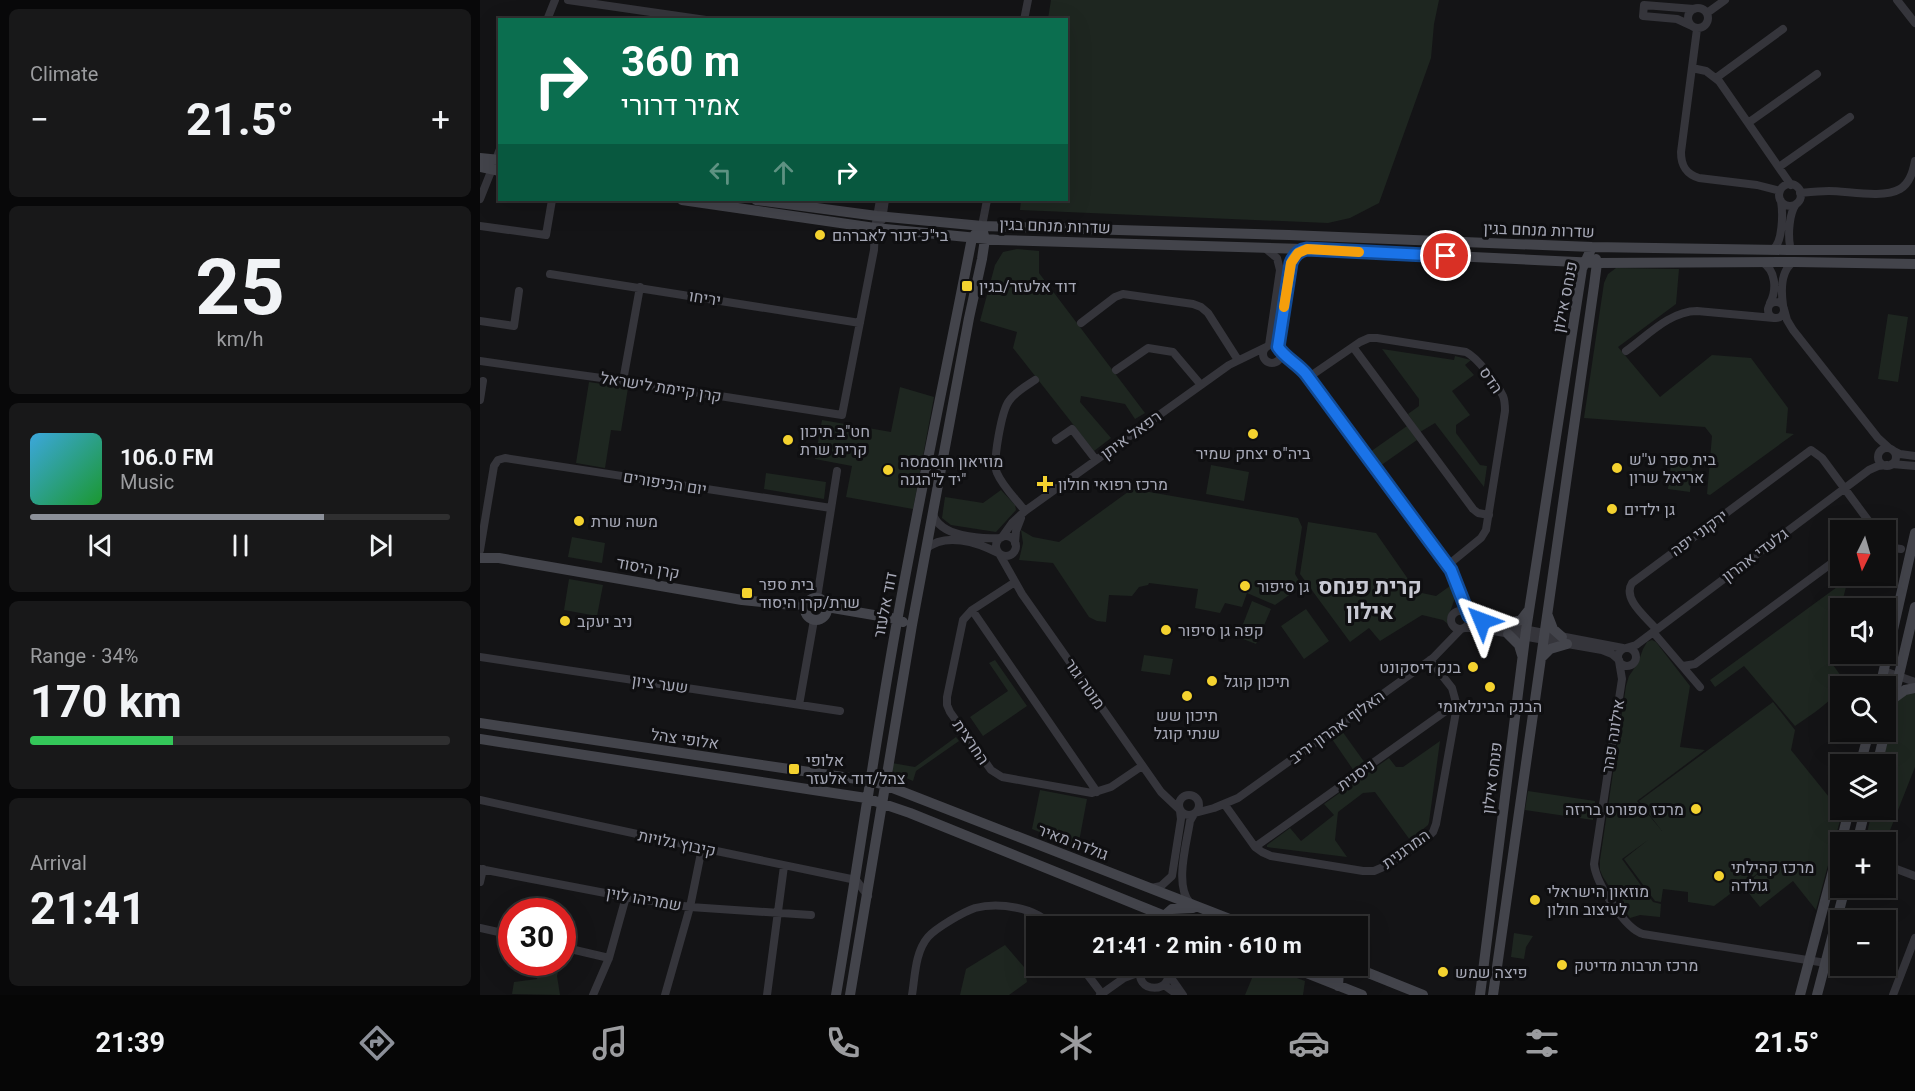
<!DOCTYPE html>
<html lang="en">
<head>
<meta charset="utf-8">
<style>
  :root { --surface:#0f0f10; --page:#181819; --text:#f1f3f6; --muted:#9b9c9f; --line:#2f2f30; --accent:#8c9099 }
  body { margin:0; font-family:Roboto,Heebo,sans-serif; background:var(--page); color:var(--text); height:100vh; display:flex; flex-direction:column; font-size:22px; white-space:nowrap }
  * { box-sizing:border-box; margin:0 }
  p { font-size:20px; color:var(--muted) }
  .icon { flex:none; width:33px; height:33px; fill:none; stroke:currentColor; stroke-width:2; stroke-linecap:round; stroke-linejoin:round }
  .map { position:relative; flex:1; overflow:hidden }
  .panel { display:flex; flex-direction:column; gap:9px; padding:9px; background:#080809; width:480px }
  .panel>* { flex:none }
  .banner { position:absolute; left:18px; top:18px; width:570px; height:183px; border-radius:0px; box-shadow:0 6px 24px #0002,0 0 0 2px var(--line); background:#0b6e4f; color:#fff; overflow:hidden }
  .needle { width:39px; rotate:185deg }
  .buttons { position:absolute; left:1350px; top:520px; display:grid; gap:12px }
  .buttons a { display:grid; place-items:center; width:66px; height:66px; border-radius:0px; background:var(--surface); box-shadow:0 6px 24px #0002,0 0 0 2px var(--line); font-size:30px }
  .speed { position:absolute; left:18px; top:898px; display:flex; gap:12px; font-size:30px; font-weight:700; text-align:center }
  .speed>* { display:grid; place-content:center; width:78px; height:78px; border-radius:50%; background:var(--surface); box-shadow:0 6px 24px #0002,0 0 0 2px var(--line); line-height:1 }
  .speed .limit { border:9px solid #d22; background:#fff; color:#111 }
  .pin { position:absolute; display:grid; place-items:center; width:51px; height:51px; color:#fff; margin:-26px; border:3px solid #fff; border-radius:50%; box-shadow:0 2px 6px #0007 }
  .me { position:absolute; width:66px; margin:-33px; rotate:314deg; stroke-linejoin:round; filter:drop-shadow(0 0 4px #0008) }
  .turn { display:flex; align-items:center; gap:21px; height:126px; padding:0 24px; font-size:27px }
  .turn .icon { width:78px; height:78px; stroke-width:2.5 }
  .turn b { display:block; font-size:42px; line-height:51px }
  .lanes { display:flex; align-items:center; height:57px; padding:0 24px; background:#0003; justify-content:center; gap:30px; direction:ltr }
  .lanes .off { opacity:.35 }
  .big { font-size:45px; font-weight:700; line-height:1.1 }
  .panel .card { flex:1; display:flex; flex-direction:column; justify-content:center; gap:9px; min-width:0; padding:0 21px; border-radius:9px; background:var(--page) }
  .panel .dial { align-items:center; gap:0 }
  .dial b { font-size:78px; line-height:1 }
  .song { display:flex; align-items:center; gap:18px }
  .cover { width:72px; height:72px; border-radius:9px; background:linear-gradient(135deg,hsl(200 70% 55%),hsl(130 70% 35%)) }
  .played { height:6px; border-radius:3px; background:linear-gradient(90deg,var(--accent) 70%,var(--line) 70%) }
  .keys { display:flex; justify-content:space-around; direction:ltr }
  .heat { display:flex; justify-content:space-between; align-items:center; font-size:33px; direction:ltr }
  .charge { height:9px; border-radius:4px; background:linear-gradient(90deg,#34c759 34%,var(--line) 0) }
  .trip { position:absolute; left:546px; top:916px; width:342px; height:60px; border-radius:0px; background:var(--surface); box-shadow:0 6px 24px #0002,0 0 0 2px var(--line); font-weight:700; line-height:60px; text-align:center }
  .menu { display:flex; height:96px; justify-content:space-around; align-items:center; background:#060606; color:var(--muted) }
  .menu .icon { width:42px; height:42px }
  .menu .current { color:var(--accent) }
  .menu b { font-size:27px; color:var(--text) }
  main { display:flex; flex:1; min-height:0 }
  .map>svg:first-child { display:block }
  .green { fill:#1e2620 }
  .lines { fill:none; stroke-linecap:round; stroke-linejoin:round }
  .street { stroke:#35353b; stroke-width:8 }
  .secondary { stroke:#43444b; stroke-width:10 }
  .route-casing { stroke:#114b97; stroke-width:15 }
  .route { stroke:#1a73e8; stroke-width:10 }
  .slow { stroke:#f59e0b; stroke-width:10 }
  .poi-dot { fill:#f4d22f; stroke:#0f0f11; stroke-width:2 }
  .labels { text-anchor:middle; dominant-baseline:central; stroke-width:6; stroke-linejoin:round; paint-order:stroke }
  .street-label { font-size:16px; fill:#a6a8b6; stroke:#0f0f11 }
  .poi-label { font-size:16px; fill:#a6a8b6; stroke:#0f0f11; text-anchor:start }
  .district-label { font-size:22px; font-weight:bold; fill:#c7c8d2; stroke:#0f0f11 }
</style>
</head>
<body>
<main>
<section class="panel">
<div class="card"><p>Climate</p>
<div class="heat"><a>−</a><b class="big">21.5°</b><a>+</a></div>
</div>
<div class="card dial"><b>25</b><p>km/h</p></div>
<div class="card">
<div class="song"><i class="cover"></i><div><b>106.0 FM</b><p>Music</p></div></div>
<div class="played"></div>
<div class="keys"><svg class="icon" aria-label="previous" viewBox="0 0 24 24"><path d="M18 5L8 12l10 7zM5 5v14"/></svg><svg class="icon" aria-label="pause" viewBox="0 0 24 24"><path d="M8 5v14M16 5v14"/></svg><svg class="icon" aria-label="next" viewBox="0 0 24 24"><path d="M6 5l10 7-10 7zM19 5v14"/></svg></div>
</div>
<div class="card"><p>Range · 34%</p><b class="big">170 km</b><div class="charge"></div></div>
<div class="card"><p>Arrival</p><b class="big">21:41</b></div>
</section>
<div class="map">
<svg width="1435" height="995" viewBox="0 0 1435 995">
  <rect width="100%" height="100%" fill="#141416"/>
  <path class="green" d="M571,0H959L954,24L951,58L899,203L870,218L848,223L540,210L541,200H586V20L568,19Z
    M537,249L559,251V273L665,413L655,419L645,404L601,396L600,402L631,438L614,451L533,348L537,332L500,321L515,265L523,252Z
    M1136,268L1199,269L1196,304L1138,347L1180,397L1232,355L1271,358L1308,408L1306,433L1314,434L1230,495L1227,494L1232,436L1225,427L1104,418L1124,283L1128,274Z
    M1408,314L1428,317L1418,382L1398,379Z
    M902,349L974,360L975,356L991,360L985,365L994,375L972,391L990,415L976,425V433L1000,465L1007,466L1004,487L955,423L940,432L928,414L939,406V399Z
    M109,382L148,388L141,431L131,430L125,468L96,463Z
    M420,387L454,397L433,509L366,497L372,466L335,459L342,420L411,432Z
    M927,426L937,440L900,466L890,452Z
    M1192,457L1213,459L1210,492L1188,489Z
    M731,465L769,472L764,501L726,494Z
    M286,473L346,482L344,499L284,489Z
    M652,489L818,518L822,527L815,574L822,586L795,605L767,593L762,607L745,603L740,613L715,608L718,589L669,583L668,585L659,587L652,596L629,595L626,622L617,621L609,617L573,563L539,560L543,543L541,530L553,537L579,542Z
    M521,490L535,505L536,510L516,532L471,525L462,518L465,497L503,503Z
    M828,522L896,533L937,592L956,596L970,586L975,598L967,620L968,624L963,620L942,615L900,641L889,628L870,642L820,574Z
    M92,537L125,543L122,563L88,557Z
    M89,579L123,585L117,616L84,610Z
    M1368,579L1348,658L1361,676L1397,681L1395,687H1360V692L1357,691C1348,705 1329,716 1315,726L1264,666L1235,687L1230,680Z
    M772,601L791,609L776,644L758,637Z
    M826,609L849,641L824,659L801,626Z
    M1172,640L1176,642L1210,686L1200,747L1225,750L1157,801L1182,831L1159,801L1293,702L1315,730L1311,750L1362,813L1336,910L1313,881L1280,907L1263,886L1294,861L1234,906L1208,902V892L1183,889L1181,902L1175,901L1144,859L1168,840L1142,859L1173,902L1181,904L1180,917L1160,915L1150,918L1123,877L1120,870V860L1146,686L1149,676L1158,663L1163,649L1167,642Z
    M664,655L693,659L690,675L661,671Z
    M515,660L547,706L503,736L490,717L528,691L509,663Z
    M1435,691V767L1405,843H1385L1392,810H1406V765H1402L1416,702L1422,695Z
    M862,731L885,763L874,771L852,739Z
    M476,737L479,741L436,771L433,781L415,773L411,769L412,763L435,767Z
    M960,741L949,822L948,825L930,840L895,792L883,793L858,812L855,840L867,857L787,847V845L810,828L821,841L854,815L844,804L909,758L916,767H923Z
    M560,790L607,799L598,847L552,829Z
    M1048,791L1115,801L1113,820L1045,810Z
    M1034,933L1053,936L1046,947L1044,959L1031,957Z
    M525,945L544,967L547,982L529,995H480L486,969Z
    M61,963H80L77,976L80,995L32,994L34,982L57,979Z
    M777,966H785L825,981L823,995H765Z"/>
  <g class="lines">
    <path class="street" d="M88,0L226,20
      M1417,0L1435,23
      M1208 18a10 10 0 1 1 20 0a10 10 0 1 1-20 0Z
      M1227,13L1245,0
      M67,20L75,0
      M544,20L548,0
      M1210,25L1197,19L1163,16L1164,5L1214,9
      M1217,29L1201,152C1201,166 1206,174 1219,178L1277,185L1300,191
      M1212,68L1226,71L1239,81L1311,185
      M1236,78L1303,29
      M1268,123L1337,74
      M1299,167L1370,117
      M1299 195a11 11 0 1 1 22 0a11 11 0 1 1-22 0Z
      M1320,193C1330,192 1339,191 1349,191C1368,191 1403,199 1420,189C1430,183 1433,171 1435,161
      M0,199L20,149
      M402,220L405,200
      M0,226L66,235L72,200
      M502,226L507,200
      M786,249L797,258L800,270L789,345
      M1292,250C1303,244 1303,213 1301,201
      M1315,250L1310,246C1308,234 1309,214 1316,204
      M1282,262C1296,270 1297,290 1290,303
      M70,274L380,323
      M1288 310a8 8 0 1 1 16 0a8 8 0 1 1-16 0Z
      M1303,305C1301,291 1301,271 1313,262
      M1304,309L1307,320L1313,330L1398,438L1409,448
      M0,321L34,326L39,291
      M601,323L635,297L643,294L713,304L721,307L728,313L758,360
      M783 354a9 9 0 1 1 18 0a9 9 0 1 1-18 0Z
      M798,347L811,263L816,255L823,250
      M873,347L993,509L998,513L1009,515
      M801,351L826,374L971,570L988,615
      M1146,351C1167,336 1190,311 1217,311L1294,318
      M0,361L143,381L362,415L394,250L395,228L400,200
      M636,370L668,348L693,352L721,385
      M829,377L880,342L889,338H897L986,352C998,358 1017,384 1023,396C1025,401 1025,406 1025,411L1006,530L1001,538L968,565
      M143,381L160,287
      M0,400L3,381
      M576,440L592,429L616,460
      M1398 457a9 9 0 1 1 18 0a9 9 0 1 1-18 0Z
      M1414,451L1420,454L1435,456
      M1412,464L1435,466
      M545,511C536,499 523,487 517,473C512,462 522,410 529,401C535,392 546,386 555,380
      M453,514C460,537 500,539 520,538
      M516 546a10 10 0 1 1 20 0a10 10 0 1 1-20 0Z
      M522,537L532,523L545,511L749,365L786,347
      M535,543L536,531L541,518
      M1406,547L1421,549
      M446,549C465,532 497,542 518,553
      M0,550L14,466L18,460L25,458L351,508
      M520,555L542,594L681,792L699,809
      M535,582L492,610L483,620L467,697V705L470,712L511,770L522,777L612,793L631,787L662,766
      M337,598L357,471
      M492,610L617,792
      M971 620a9 9 0 1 1 18 0a9 9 0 1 1-18 0Z
      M989,616L1002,621L1143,648
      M985,628H996L1122,650L1132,654L1139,660
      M1176,629C1166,617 1142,599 1152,583L1331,450L1342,458L1396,531
      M1173,632L1220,687
      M1146,648L1156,645L1389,470L1398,466L1407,465
      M1138 657a9 9 0 1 1 18 0a9 9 0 1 1-18 0Z
      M0,657L360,711
      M1139,661L1142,679L1114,864C1116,883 1145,929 1163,934L1346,963
      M1203,666L1215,664L1360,557
      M1404,671L1435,682
      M319,705L334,620
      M699 805a10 10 0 1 1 20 0a10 10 0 1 1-20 0Z
      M0,800L222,848L376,880L388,896
      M745,805L775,847L782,852L791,856L883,871H894L908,865L948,837L953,832L956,824L977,706L972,688L950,660
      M715,813L734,808L758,798L953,658L981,629
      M775,847L977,703
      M1406,865L1435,876
      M0,869L146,897L210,907L331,915
      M0,882L3,869
      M671,888L681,886L692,876L701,819L700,811
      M710,903C694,885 707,843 710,821L714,814
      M673,912L678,919L677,927
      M0,928L32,935
      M82,947L129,958
      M601,966L622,994
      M662,966C650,995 699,995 686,966
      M689,975L703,995
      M684,985L698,995
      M113,995L129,958L146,897
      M185,995L210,907L222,848
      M287,995L304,866
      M432,995C435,977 435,952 448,937C456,928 483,912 495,908C518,902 557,907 572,927
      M620,995L644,978L660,972
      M1413,995L1435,938"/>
    <path class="secondary" d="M0,158L20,160
      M0,167L20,171
      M202,200L395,228L518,240L824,249L1117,263L1315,262L1435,264
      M276,200L397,216L502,226L809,235L1112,247L1307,250H1435
      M0,558H19L262,600L312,605L326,604
      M325 609a11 11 0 1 1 22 0a11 11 0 1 1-22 0Z
      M347,607L417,619L423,622
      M1068,616L1073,629L1082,637
      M1022,625L1041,620L1048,611
      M1028,634L1039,645L1042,655
      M1061,658L1070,649L1087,644
      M1400,687L1435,533
      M1414,698L1425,690L1435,688
      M0,723L390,781L405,785L770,927
      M1406,730L1435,607
      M0,739L386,798L430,813L712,927
      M1380,765L1389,732
      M1397,765L1405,732
      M1361,843L1369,810
      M1377,843L1385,810
      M684,916L692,909L713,908
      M809,966L882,995
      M858,966L859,971L858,986
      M871,966L943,995
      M356,995C377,872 394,749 416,627C439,497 467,367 492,238L496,233
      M370,995L432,625L489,318L502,259L505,239L503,232
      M1000,995L1046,630L1102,269L1112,247
      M1013,995L1114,286L1117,263L1116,259
      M1320,995L1360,844
      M1337,995L1365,888"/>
  </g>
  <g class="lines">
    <defs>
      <path id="route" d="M966,256L827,249C819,250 814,255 811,263L798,347C805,358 818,364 826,374L971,570L989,616L1002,621"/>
    </defs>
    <use href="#route" class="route-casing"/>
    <use href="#route" class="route"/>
    <path class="slow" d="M804,307L811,263L818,253L827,249L879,252"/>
  </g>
  <g class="poi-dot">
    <circle cx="340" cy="235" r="6"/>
    <rect x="481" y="280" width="12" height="12" rx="3"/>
    <circle cx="773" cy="434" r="6"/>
    <circle cx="308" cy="440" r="6"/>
    <circle cx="1137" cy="468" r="6"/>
    <circle cx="408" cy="470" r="6"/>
    <path d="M562 475h6v6h6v6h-6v6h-6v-6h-6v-6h6z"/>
    <circle cx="1132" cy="509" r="6"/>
    <circle cx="99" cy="521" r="6"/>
    <circle cx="765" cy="586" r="6"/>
    <rect x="261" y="587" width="12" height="12" rx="3"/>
    <circle cx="85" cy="621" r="6"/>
    <circle cx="686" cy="630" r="6"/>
    <circle cx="993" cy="667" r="6"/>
    <circle cx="732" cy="681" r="6"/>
    <circle cx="1010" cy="687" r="6"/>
    <circle cx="707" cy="696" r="6"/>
    <rect x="308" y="763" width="12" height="12" rx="3"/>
    <circle cx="1216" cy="809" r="6"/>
    <circle cx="1239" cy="876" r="6"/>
    <circle cx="1055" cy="900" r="6"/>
    <circle cx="1082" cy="965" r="6"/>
    <circle cx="963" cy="972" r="6"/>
  </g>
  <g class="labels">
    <g class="street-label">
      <text transform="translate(575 226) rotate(2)">שדרות מנחם בגין</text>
      <text transform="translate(1059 230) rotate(2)">שדרות מנחם בגין</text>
      <text transform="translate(1085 297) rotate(-79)">פנחס אילון</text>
      <text transform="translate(225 298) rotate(9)">יריחו</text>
      <text transform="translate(1011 380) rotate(55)">הדס</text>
      <text transform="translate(181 387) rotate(9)">קרן קיימת לישראל</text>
      <text transform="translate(651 435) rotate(-36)">רפאל איתן</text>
      <text transform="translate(185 483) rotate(9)">יום הכיפורים</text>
      <text transform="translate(1219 533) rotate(-36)">ירקוני יפה</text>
      <text transform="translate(1275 555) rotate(-37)">גלעדי אהרון</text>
      <text transform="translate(168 568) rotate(10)">קרן היסוד</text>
      <text transform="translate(405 605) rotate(-79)">דוד אלעזר</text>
      <text transform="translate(180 684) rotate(8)">שער ציון</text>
      <text transform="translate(605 684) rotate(55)">מוטה גור</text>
      <text transform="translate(857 727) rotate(-36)">האלוף אהרון יריב</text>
      <text transform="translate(1133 736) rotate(-81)">אילונה פהר</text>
      <text transform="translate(205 739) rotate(8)">אלופי צהל</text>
      <text transform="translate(491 742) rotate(55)">החרצית</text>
      <text transform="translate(876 775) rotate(-35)">ניסנית</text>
      <text transform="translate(1012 778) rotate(-83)">פנחס אילון</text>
      <text transform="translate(593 842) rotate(21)">גולדה מאיר</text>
      <text transform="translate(197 843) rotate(12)">קיבוץ גלויות</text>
      <text transform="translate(926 849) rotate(-36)">המרגנית</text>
      <text transform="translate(164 899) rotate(10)">שמריהו לוין</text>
    </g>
    <g class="poi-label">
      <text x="352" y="235">בי"כ זכור לאברהם</text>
      <text x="499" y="286">דוד אלעזר/בגין</text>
      <text x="320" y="431">חט"ב תיכון<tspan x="320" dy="18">קרית שרת</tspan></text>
      <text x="773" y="453" text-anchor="middle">ביה"ס יצחק שמיר</text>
      <text x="1149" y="459">בית ספר ע''ש<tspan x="1149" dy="18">אריאל שרון</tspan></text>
      <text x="420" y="461">מוזיאון חוסמסה<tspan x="420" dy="18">יד ל"הגנה"</tspan></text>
      <text x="578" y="484">מרכז רפואי חולון</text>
      <text x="1144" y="509">גן ילדים</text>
      <text x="111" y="521">משה שרת</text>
      <text x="279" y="584">בית ספר<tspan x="279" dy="18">שרת/קרן היסוד</tspan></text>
      <text x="777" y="586">גן סיפור</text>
      <text x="97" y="621">ניב יעקב</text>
      <text x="698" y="630">קפה גן סיפור</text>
      <text x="981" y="667" text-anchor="end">בנק דיסקונט</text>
      <text x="744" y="681">תיכון קוגל</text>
      <text x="1010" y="706" text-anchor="middle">הבנק הבינלאומי</text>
      <text x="707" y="715" text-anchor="middle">תיכון שש<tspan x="707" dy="18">שנתי קוגל</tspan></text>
      <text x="326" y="760">אלופי<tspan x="326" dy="18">צהל/דוד אלעזר</tspan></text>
      <text x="1204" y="809" text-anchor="end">מרכז ספורט בריזה</text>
      <text x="1251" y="867">מרכז קהילתי<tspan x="1251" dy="18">גולדה</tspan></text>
      <text x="1067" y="891">מוזאון הישראלי<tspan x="1067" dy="18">לעיצוב חולון</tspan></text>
      <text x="1094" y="965">מרכז תרבות מדיטק</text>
      <text x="975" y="972">פיצה שמש</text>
    </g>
    <g class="district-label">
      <text x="890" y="586">קרית פנחס<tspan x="890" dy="25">אילון</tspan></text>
    </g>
  </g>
</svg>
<div class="buttons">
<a><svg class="needle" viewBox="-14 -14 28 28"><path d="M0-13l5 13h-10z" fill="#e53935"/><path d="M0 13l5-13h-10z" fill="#9b9c9f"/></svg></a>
<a><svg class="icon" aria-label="sound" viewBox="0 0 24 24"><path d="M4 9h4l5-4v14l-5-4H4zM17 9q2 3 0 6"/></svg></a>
<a><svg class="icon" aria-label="search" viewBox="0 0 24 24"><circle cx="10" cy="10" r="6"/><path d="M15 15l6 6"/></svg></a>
<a><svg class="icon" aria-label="layers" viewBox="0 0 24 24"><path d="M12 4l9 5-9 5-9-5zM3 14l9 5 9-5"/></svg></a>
<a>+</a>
<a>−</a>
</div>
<div class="speed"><div class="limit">30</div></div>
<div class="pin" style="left:966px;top:256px;background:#d93025"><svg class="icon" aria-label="arrive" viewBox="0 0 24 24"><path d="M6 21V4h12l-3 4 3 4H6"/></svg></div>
<svg class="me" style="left:1002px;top:621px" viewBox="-20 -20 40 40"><path d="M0-17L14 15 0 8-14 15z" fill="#1a73e8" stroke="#fff" stroke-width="4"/></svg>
<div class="trip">21:41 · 2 min · 610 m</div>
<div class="banner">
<div class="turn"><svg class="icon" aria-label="right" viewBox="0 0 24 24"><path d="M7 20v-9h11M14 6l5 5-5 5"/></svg><div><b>360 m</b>אמיר דרורי</div></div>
<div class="lanes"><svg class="icon off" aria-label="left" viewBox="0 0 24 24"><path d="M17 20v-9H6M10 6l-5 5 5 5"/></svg><svg class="icon off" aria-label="ahead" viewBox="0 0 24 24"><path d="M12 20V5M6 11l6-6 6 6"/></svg><svg class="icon" aria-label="right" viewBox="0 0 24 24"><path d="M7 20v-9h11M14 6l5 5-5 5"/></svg></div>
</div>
</div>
</main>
<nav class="menu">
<b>21:39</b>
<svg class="icon current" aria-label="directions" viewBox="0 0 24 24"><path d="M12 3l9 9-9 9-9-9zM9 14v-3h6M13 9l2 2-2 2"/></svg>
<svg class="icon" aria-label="music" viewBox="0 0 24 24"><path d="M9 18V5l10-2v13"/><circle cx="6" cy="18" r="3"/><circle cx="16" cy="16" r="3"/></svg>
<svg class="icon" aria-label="phone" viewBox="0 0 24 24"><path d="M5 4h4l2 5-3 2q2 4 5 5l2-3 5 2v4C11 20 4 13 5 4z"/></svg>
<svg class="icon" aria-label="climate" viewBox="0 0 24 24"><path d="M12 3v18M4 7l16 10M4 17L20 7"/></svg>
<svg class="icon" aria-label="car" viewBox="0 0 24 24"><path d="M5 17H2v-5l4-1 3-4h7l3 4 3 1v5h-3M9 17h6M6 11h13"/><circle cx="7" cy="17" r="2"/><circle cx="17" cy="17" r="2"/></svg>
<svg class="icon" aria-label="filters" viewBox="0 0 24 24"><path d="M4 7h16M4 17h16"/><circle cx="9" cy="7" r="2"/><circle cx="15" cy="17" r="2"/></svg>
<b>21.5°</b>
</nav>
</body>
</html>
